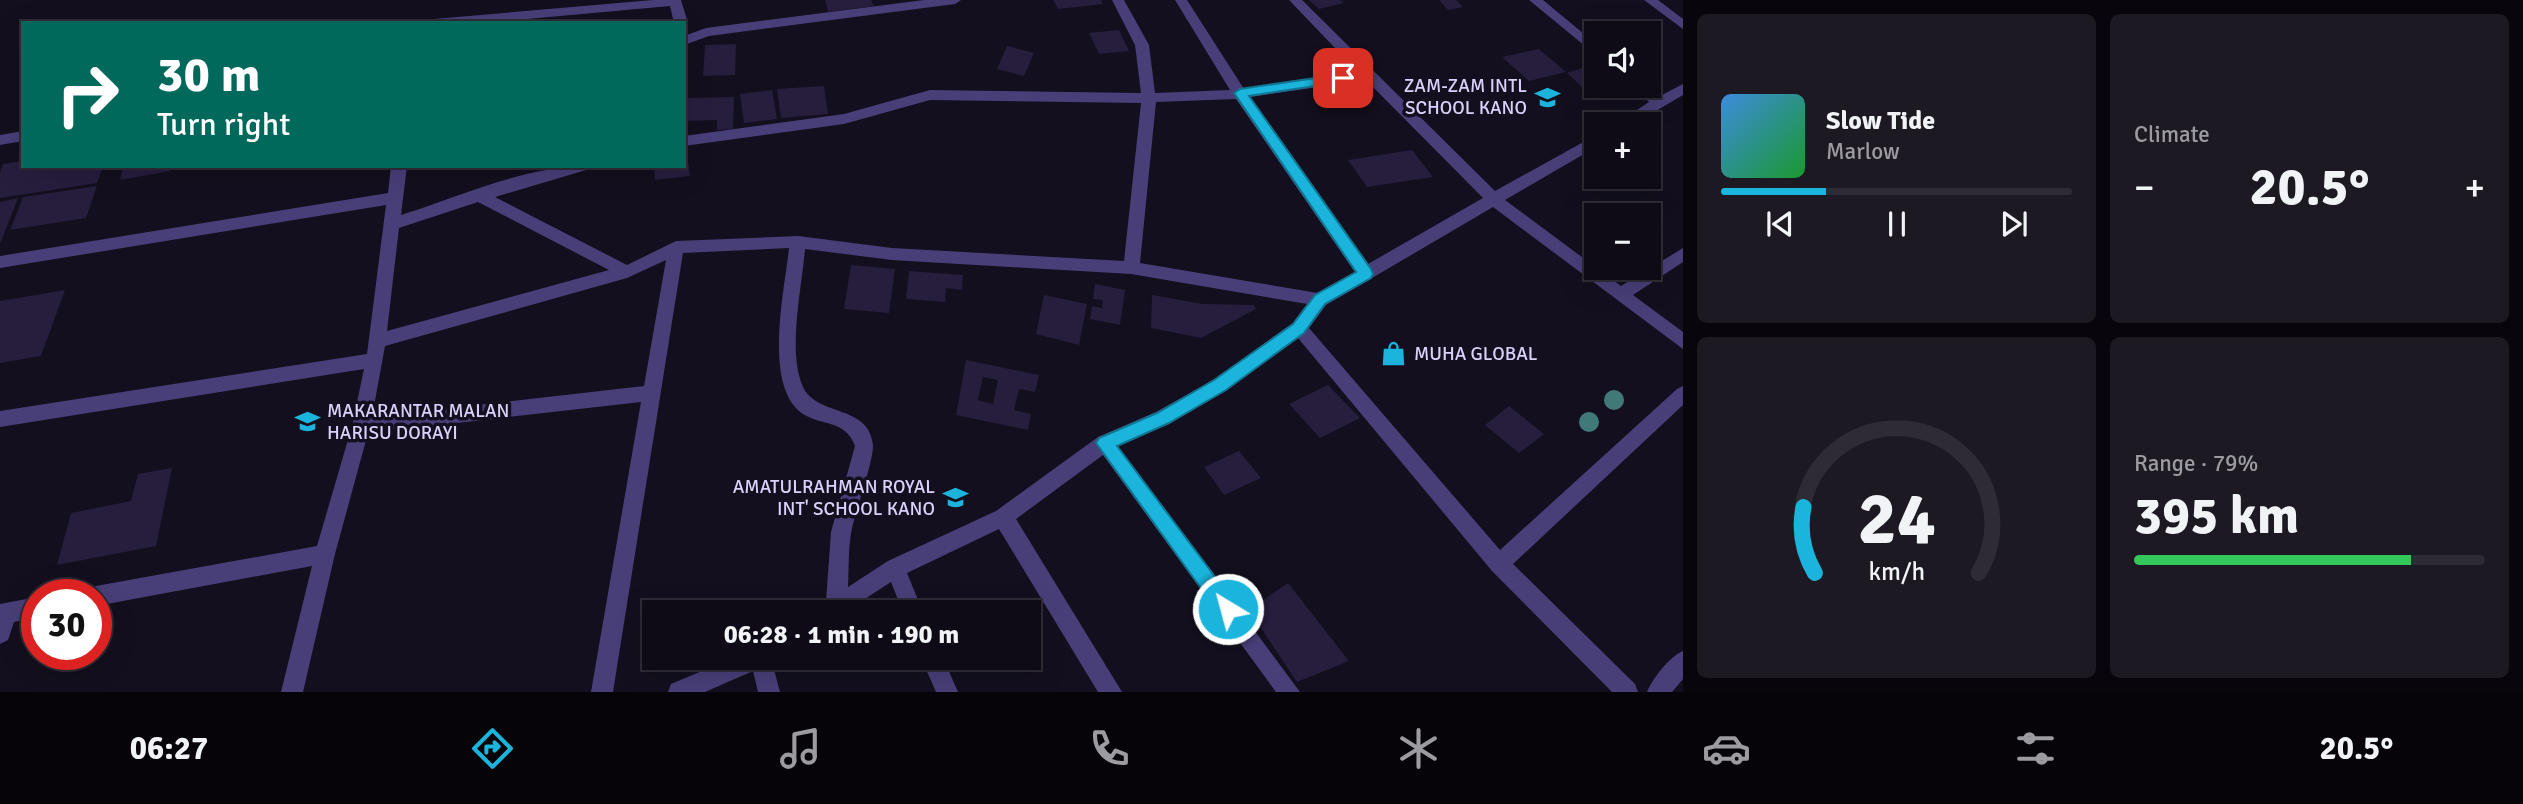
<!DOCTYPE html>
<html lang="en">
<head>
<meta charset="utf-8">
<style>
  :root { --surface:#0e0b16; --page:#1c1923; --text:#f1f3f6; --muted:#9b9ba1; --line:#2e2b35; --accent:#1ab4dd }
  body { margin:0; font-family:Signika,sans-serif; background:var(--page); color:var(--text); height:100vh; display:flex; flex-direction:column; font-size:26px; white-space:nowrap }
  * { box-sizing:border-box; margin:0 }
  p { font-size:23px; color:var(--muted) }
  .icon { flex:none; width:38px; height:38px; fill:none; stroke:currentColor; stroke-width:2; stroke-linecap:round; stroke-linejoin:round }
  .map { position:relative; flex:1; overflow:hidden }
  .details { display:flex; flex-direction:column; gap:14px; padding:14px; background:#08060c; width:840px }
  .details>* { flex:none }
  .hud { position:absolute; left:21px; top:21px; width:665px; height:147px; border-radius:0px; box-shadow:0 7px 28px #0002,0 0 0 2px var(--line); background:#00695c; color:#fff; overflow:hidden }
  .tools { position:absolute; left:1584px; top:21px; display:grid; gap:14px }
  .tools a { display:grid; place-items:center; width:77px; height:77px; border-radius:0px; background:var(--surface); box-shadow:0 7px 28px #0002,0 0 0 2px var(--line); font-size:35px }
  .speed { position:absolute; left:21px; top:579px; display:flex; gap:14px; font-size:35px; font-weight:700; text-align:center }
  .speed>* { display:grid; place-content:center; width:91px; height:91px; border-radius:50%; background:var(--surface); box-shadow:0 7px 28px #0002,0 0 0 2px var(--line); line-height:1 }
  .speed .limit { border:10px solid #d22; background:#fff; color:#111 }
  .pin { position:absolute; display:grid; place-items:center; width:60px; height:60px; color:#fff; margin:-30px; border-radius:14px; box-shadow:0 4px 10px #0006 }
  .me { position:absolute; width:77px; margin:-38px; rotate:323deg; stroke-linejoin:round; filter:drop-shadow(0 0 5px #0008) }
  .turn { display:flex; align-items:center; gap:24px; height:147px; padding:0 21px; font-size:32px }
  .turn .icon { width:91px; height:91px; stroke-width:2.5 }
  .turn b { display:block; font-size:49px; line-height:60px }
  .big { font-size:52px; font-weight:700; line-height:1.1 }
  .details .card { flex:1; display:flex; flex-direction:column; justify-content:center; gap:10px; min-width:0; padding:0 24px; border-radius:10px; background:var(--page) }
  .details .dial { align-items:center; gap:0 }
  .dial svg { height:182px; overflow:visible; fill:none; stroke:var(--line); stroke-width:7; stroke-linecap:round; text-anchor:middle }
  .dial text { fill:var(--text); stroke:none }
  .song { display:flex; align-items:center; gap:21px }
  .cover { width:84px; height:84px; border-radius:10px; background:linear-gradient(135deg,hsl(210 70% 55%),hsl(130 70% 35%)) }
  .played { height:7px; border-radius:4px; background:linear-gradient(90deg,var(--accent) 30%,var(--line) 30%) }
  .keys { display:flex; justify-content:space-around; direction:ltr }
  .heat { display:flex; justify-content:space-between; align-items:center; font-size:38px; direction:ltr }
  .charge { height:10px; border-radius:5px; background:linear-gradient(90deg,#34c759 79%,var(--line) 0) }
  .details .tiles { flex:1; display:grid; gap:14px; grid-template-columns:repeat(2,1fr) }
  .trip { position:absolute; left:642px; top:600px; width:399px; height:70px; border-radius:0px; background:var(--surface); box-shadow:0 7px 28px #0002,0 0 0 2px var(--line); font-weight:700; line-height:70px; text-align:center }
  .tab-bar { display:flex; height:112px; justify-content:space-around; align-items:center; background:#060409; color:var(--muted) }
  .tab-bar .icon { width:49px; height:49px }
  .tab-bar .selected { color:var(--accent) }
  .tab-bar b { font-size:32px; color:var(--text) }
  main { display:flex; flex:1; min-height:0 }
  .map>svg:first-child { display:block }
  .building { fill:#271d3d; fill-rule:evenodd }
  .lines { fill:none; stroke-linecap:round; stroke-linejoin:round }
  .minor { fill:#483f78; fill-rule:evenodd }
  .tree { fill:#417978 }
  .route { fill:#1ab4dd; stroke:#117590; stroke-width:2 }
  .labels { text-anchor:middle; dominant-baseline:central; stroke-width:7; stroke-linejoin:round; paint-order:stroke }
  .poi-label { font-size:19px; fill:#dad1fa; stroke:#130f1e; text-anchor:end }
</style>
</head>
<body>
<main>
<div class="map">
<svg width="1683" height="692" viewBox="0 0 1683 692">
  <rect width="100%" height="100%" fill="#130f1e"/>
  <path class="building" d="M825,0H871L874,6L828,12Z
    M1053,0H1101L1103,4L1058,9Z
    M1309,0H1340L1344,3L1319,9Z
    M1439,0H1456L1463,7L1448,10Z
    M1119,30L1129,51L1099,54L1089,33Z
    M736,44L735,75L703,76L705,45Z
    M1007,46L1034,53L1024,76L997,69Z
    M1539,49L1566,72L1529,81L1502,57Z
    M1595,64L1596,86H1627L1595,99L1567,73Z
    M824,86L828,114L781,118L777,89Z
    M772,90L777,119L744,123L740,94Z
    M734,97L733,129L717,130V120L684,121L686,98Z
    M1412,150L1433,177L1367,187L1348,160Z
    M687,152L690,176L655,180L654,166H684V153Z
    M23,161V166H103L97,183L0,198V173L3,164Z
    M123,166H170V171L120,180Z
    M97,186L86,218L10,230L23,197Z
    M18,198L0,244V202Z
    M851,265L895,269L889,313L844,309Z
    M909,271L963,275L962,290L946,288L945,302L906,299Z
    M1095,284L1125,290L1120,325L1090,319L1092,306L1102,308L1103,300L1093,299Z
    M65,290L41,356L0,363V301Z
    M1044,295L1087,304L1079,345L1036,334Z
    M1152,295L1203,304L1254,305L1256,309L1201,338L1151,328Z
    M966,360L1039,375L1035,392L1019,389L1014,410L1031,414L1028,430L956,415ZM983,377L998,380L993,404L978,400Z
    M1328,385L1360,418L1320,438L1289,404Z
    M1509,406L1544,434L1519,453L1485,425Z
    M1239,451L1261,478L1224,495L1204,467Z
    M172,468L156,546L57,565L71,513L131,501L138,474Z
    M1288,583L1349,661L1297,682L1249,610Z"/>
  <g class="lines">
    <path class="minor" d="M653,0H681L688,23L686,26L684,23H674L670,6L484,23H428L434,19Z
      M924,0H961L955,4L709,36L684,45V36L706,28Z
      M1112,0H1124L1149,45L1155,93L1230,90L1175,0H1187L1244,89L1358,72L1289,0H1302L1495,191L1596,135V147L1505,200L1621,286L1683,248V262L1633,295L1683,332V349L1493,207L1326,305L1309,328L1500,550L1677,389L1683,386V405L1513,564L1635,684L1638,692H1612L1492,571L1298,338C1236,383 1188,416 1118,446L1300,692H1276L1103,455L1016,519L1122,692H1098L999,529L907,573L923,612H903L891,582L845,612H817L820,605L826,601L831,532L855,446C846,420 822,426 803,414C762,387 785,289 789,248L683,253L613,692H591L641,402L368,433L335,554L303,692H281L312,566L96,606V595H86L89,589L96,586L317,546L352,426L364,369L0,427V411L367,354L386,205L0,268V256L388,193L391,166H407L401,215C461,196 525,166 588,166L586,170L495,197L627,265L676,241L798,236L892,248L1124,261L1141,103L930,100L844,124L684,146V136L844,114L930,90L1141,93L1135,45ZM1366,80L1483,198L1368,264L1250,97ZM1236,99L1355,272L1318,293L1140,263L1156,102ZM478,202L609,270L387,331L399,228ZM805,249L892,260L1131,274L1307,304L1293,323L1214,380L1156,412L1098,437L996,511L888,561L848,587C849,568 848,547 852,528C856,511 874,458 873,445C869,404 817,417 803,387C787,352 802,287 805,249ZM666,260L644,386L372,417L385,346L627,278Z
      M1529,0H1543L1596,44V55Z
      M1644,0H1658L1683,19V29Z
      M1683,84V95L1634,124H1616L1649,102L1631,86H1647L1660,96Z
      M23,131V141L0,145V135Z
      M37,597V617L14,622L8,640L0,644V604Z
      M1683,651V679L1672,692H1647C1653,678 1669,657 1683,651Z
      M733,658H771L780,692H758L753,671L705,692H668L671,684Z
      M921,658H943L958,692H936Z"/>
  </g>
  <g class="tree">
    <circle cx="1614" cy="400" r="10"/>
    <circle cx="1589" cy="422" r="10"/>
  </g>
  <path class="route" d="M1343,74L1349,78L1348,81L1249,96L1371,269L1373,274L1371,278L1325,304L1304,333L1226,390L1169,423L1117,446L1234,602L1237,609L1234,616L1228,618L1221,616L1096,443L1099,438L1157,413L1214,380L1293,324L1315,295L1356,272L1234,93L1240,89Z"/>
  <defs>
    <symbol id="school-bare" viewBox="-9 -9 18 18"><path d="M0-5L7-2L0 1L-7-2ZM-4 1L0 2.5L4 1V4Q0 6-4 4Z" fill="#1ab4dd" stroke="#130f1e" stroke-width="2.5" paint-order="stroke"/></symbol>
    <symbol id="shop-bare" viewBox="-9 -9 18 18"><path d="M-5-2.5h2.3a2.7 3.5 0 0 1 5.4 0H5L5.5 6h-11ZM-1.5-2.5h3a1.5 2.3 0 0 0-3 0Z" fill="#1ab4dd" stroke="#130f1e" stroke-width="2.5" paint-order="stroke"/></symbol>
  </defs>
  <g fill-rule="evenodd">
    <use href="#school-bare" x="1530" y="80" width="35" height="35"/>
    <use href="#shop-bare" x="1376" y="336" width="35" height="35"/>
    <use href="#school-bare" x="290" y="404" width="35" height="35"/>
    <use href="#school-bare" x="938" y="480" width="35" height="35"/>
  </g>
  <g class="labels">
    <g class="poi-label">
      <text x="1527" y="86">ZAM-ZAM INTL<tspan x="1527" dy="22">SCHOOL KANO</tspan></text>
      <text x="1414" y="354" text-anchor="start">MUHA GLOBAL</text>
      <text x="327" y="411" text-anchor="start">MAKARANTAR MALAN<tspan x="327" dy="22">HARISU DORAYI</tspan></text>
      <text x="935" y="487">AMATULRAHMAN ROYAL<tspan x="935" dy="22">INT' SCHOOL KANO</tspan></text>
    </g>
  </g>
</svg>
<div class="tools">
<a><svg class="icon" aria-label="sound" viewBox="0 0 24 24"><path d="M4 9h4l5-4v14l-5-4H4zM17 9q2 3 0 6"/></svg></a>
<a>+</a>
<a>−</a>
</div>
<div class="speed"><div class="limit">30</div></div>
<div class="pin" style="left:1343px;top:78px;background:#d93025"><svg class="icon" aria-label="arrive" viewBox="0 0 24 24"><path d="M6 21V4h12l-3 4 3 4H6"/></svg></div>
<svg class="me" style="left:1228px;top:609px" viewBox="-20 -20 40 40"><circle r="17" fill="#1ab4dd" stroke="#fff" stroke-width="3"/><path d="M0-11L8 9 0 5-8 9z" fill="#fff"/></svg>
<div class="trip">06:28 · 1 min · 190 m</div>
<div class="hud">
<div class="turn"><svg class="icon" aria-label="right" viewBox="0 0 24 24"><path d="M7 20v-9h11M14 6l5 5-5 5"/></svg><div><b>30 m</b>Turn right</div></div>
</div>
</div>
<section class="details">
<div class="tiles">
<div class="card">
<div class="song"><i class="cover"></i><div><b>Slow Tide</b><p>Marlow</p></div></div>
<div class="played"></div>
<div class="keys"><svg class="icon" aria-label="previous" viewBox="0 0 24 24"><path d="M18 5L8 12l10 7zM5 5v14"/></svg><svg class="icon" aria-label="pause" viewBox="0 0 24 24"><path d="M8 5v14M16 5v14"/></svg><svg class="icon" aria-label="next" viewBox="0 0 24 24"><path d="M6 5l10 7-10 7zM19 5v14"/></svg></div>
</div>
<div class="card"><p>Climate</p>
<div class="heat"><a>−</a><b class="big">20.5°</b><a>+</a></div>
</div>
<div class="card dial"><svg viewBox="0 0 100 80">
<path d="M14 69A42 42 0 1 1 86 69"/>
<path d="M14 69A42 42 0 0 1 9 40" stroke="#1ab4dd"/>
<text x="50" y="56" font-size="32" font-weight="700">24</text>
<text x="50" y="72" font-size="11">km/h</text>
</svg></div>
<div class="card"><p>Range · 79%</p><b class="big">395 km</b><div class="charge"></div></div>
</div>
</section>
</main>
<nav class="tab-bar">
<b>06:27</b>
<svg class="icon selected" aria-label="directions" viewBox="0 0 24 24"><path d="M12 3l9 9-9 9-9-9zM9 14v-3h6M13 9l2 2-2 2"/></svg>
<svg class="icon" aria-label="music" viewBox="0 0 24 24"><path d="M9 18V5l10-2v13"/><circle cx="6" cy="18" r="3"/><circle cx="16" cy="16" r="3"/></svg>
<svg class="icon" aria-label="phone" viewBox="0 0 24 24"><path d="M5 4h4l2 5-3 2q2 4 5 5l2-3 5 2v4C11 20 4 13 5 4z"/></svg>
<svg class="icon" aria-label="climate" viewBox="0 0 24 24"><path d="M12 3v18M4 7l16 10M4 17L20 7"/></svg>
<svg class="icon" aria-label="car" viewBox="0 0 24 24"><path d="M5 17H2v-5l4-1 3-4h7l3 4 3 1v5h-3M9 17h6M6 11h13"/><circle cx="7" cy="17" r="2"/><circle cx="17" cy="17" r="2"/></svg>
<svg class="icon" aria-label="filters" viewBox="0 0 24 24"><path d="M4 7h16M4 17h16"/><circle cx="9" cy="7" r="2"/><circle cx="15" cy="17" r="2"/></svg>
<b>20.5°</b>
</nav>
</body>
</html>
